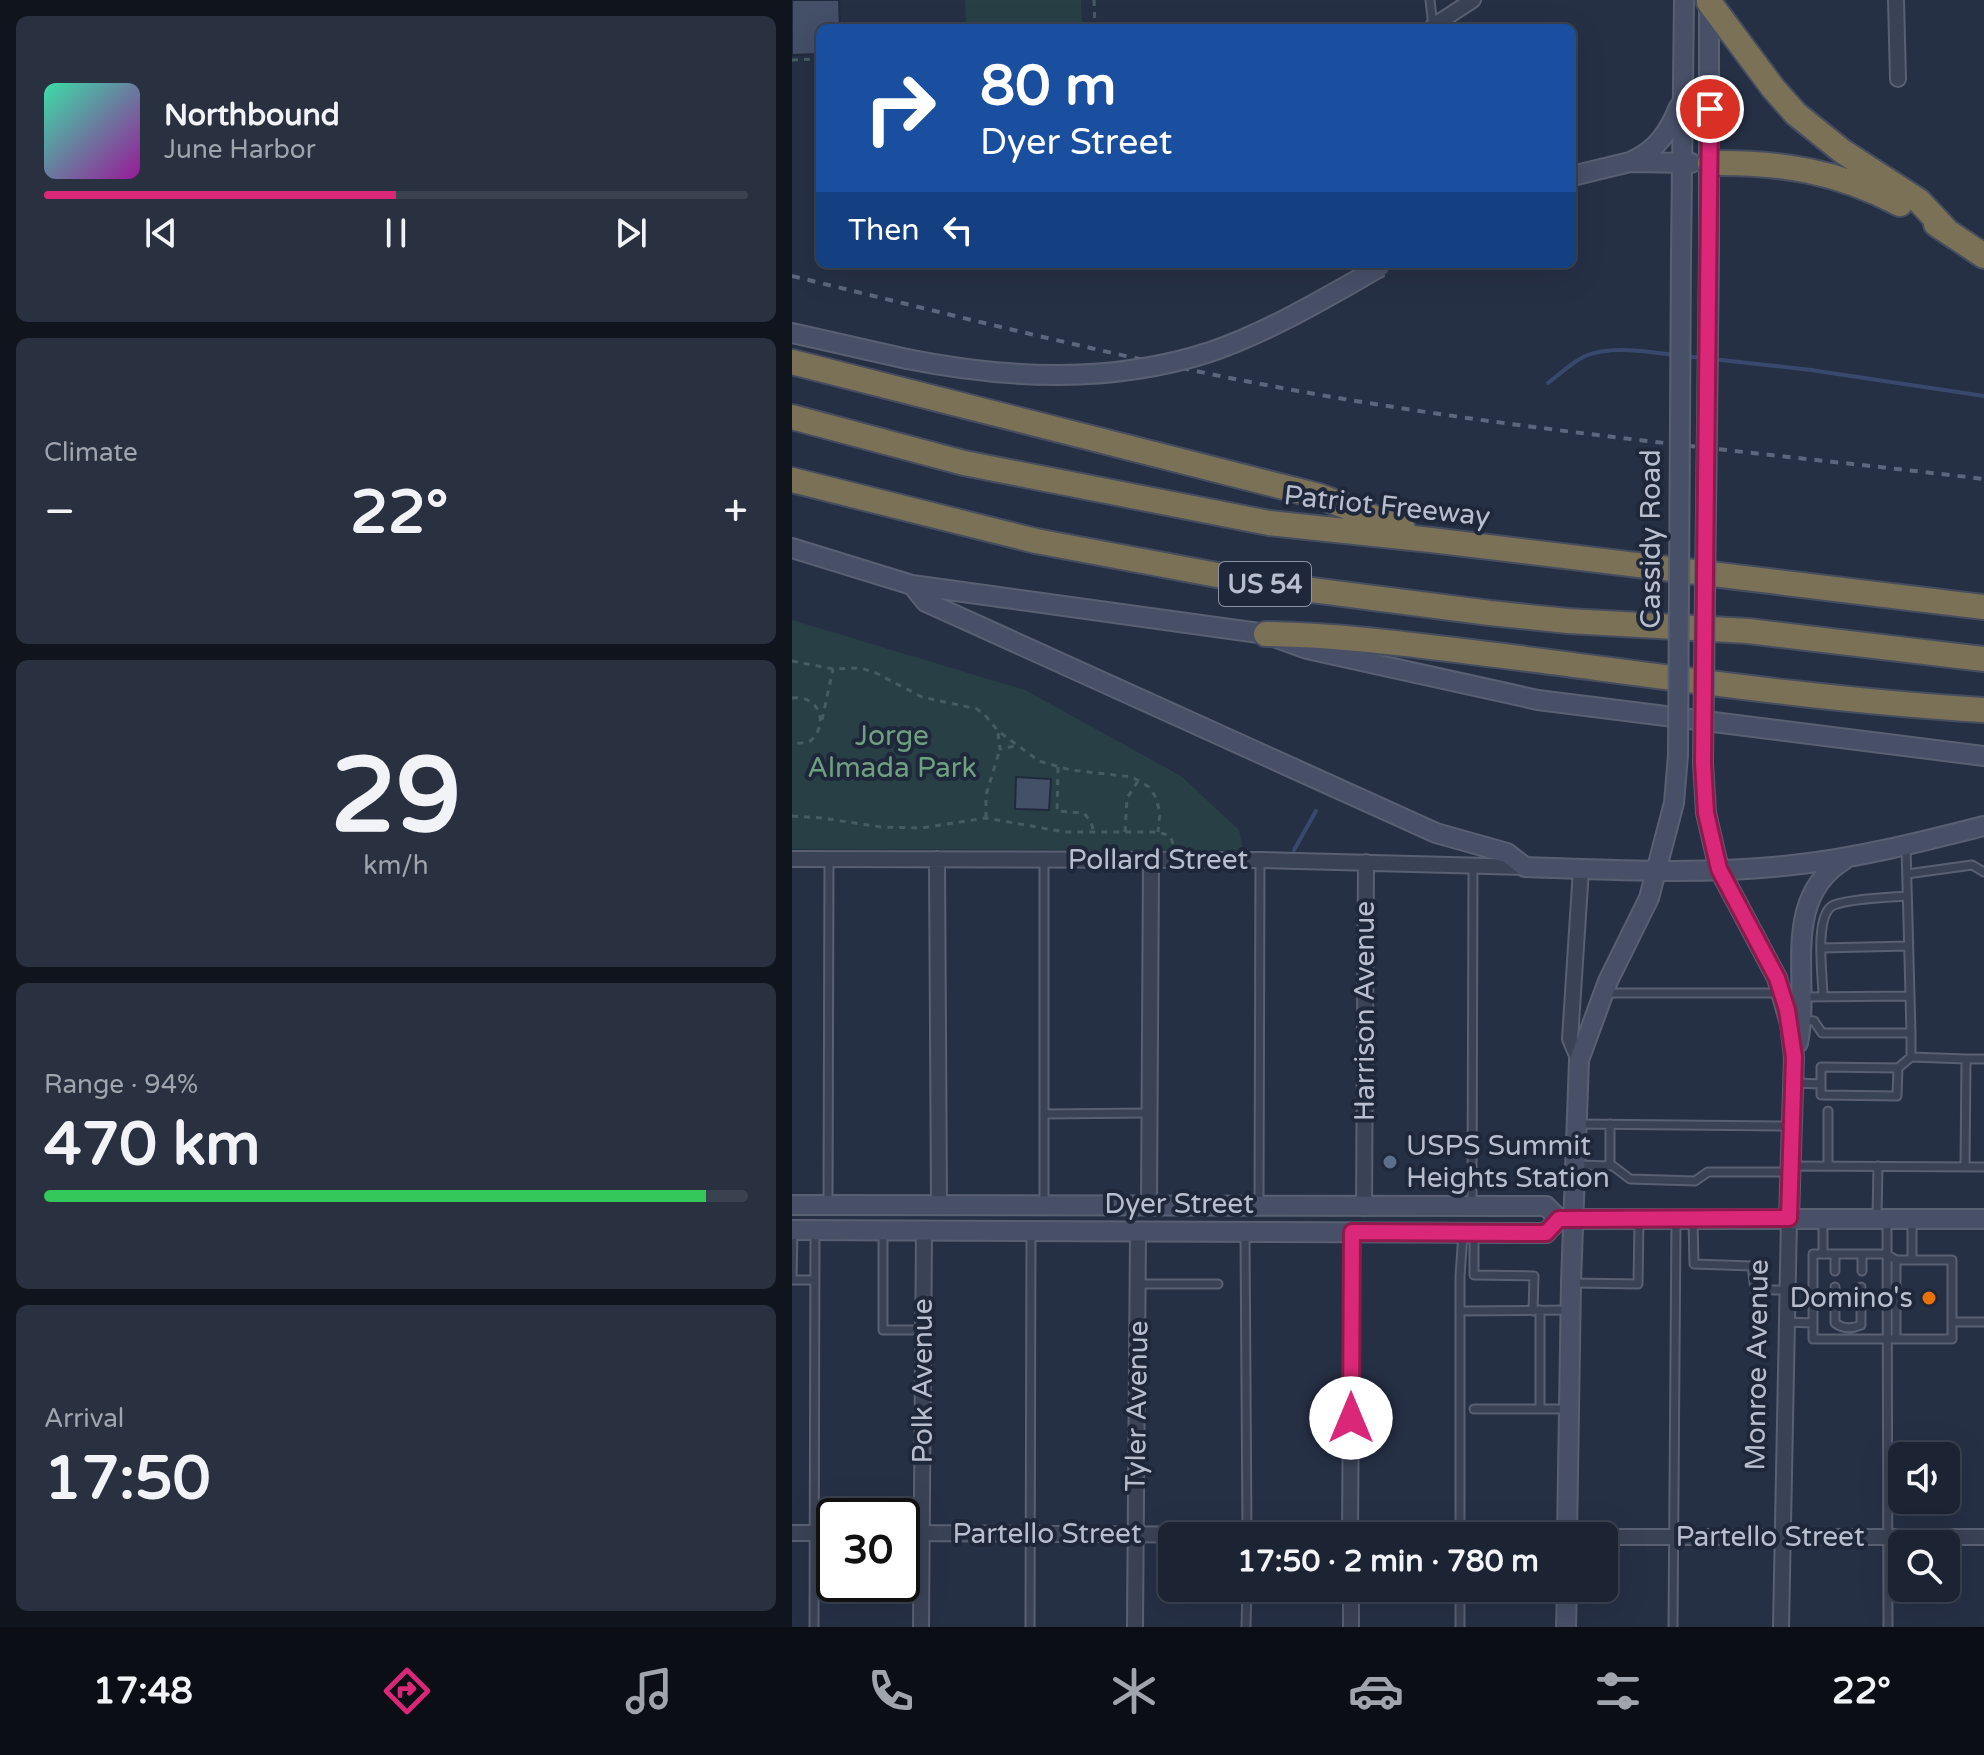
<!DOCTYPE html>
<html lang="en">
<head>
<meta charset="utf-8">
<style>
  :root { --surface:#1c2434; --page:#293040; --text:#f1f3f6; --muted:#a0a4ac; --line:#3a414f; --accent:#db2777 }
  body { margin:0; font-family:"Varela Round",sans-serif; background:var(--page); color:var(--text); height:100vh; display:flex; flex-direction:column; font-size:30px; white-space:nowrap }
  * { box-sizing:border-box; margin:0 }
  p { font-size:26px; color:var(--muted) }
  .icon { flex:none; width:44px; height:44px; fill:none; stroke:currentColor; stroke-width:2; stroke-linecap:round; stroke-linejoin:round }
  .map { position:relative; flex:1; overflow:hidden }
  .sheet { display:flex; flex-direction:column; gap:16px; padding:16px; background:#0f141d; width:792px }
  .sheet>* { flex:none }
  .banner { position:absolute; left:24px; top:24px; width:760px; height:244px; border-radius:12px; box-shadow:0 8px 32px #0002,0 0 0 2px var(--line); background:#1a4fa0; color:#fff; overflow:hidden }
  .buttons { position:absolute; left:1096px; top:1442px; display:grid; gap:16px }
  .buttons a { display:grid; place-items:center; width:72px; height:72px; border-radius:12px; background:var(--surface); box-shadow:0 8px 32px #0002,0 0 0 2px var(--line); font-size:40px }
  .speed { position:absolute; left:24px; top:1498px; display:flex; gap:16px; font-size:40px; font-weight:700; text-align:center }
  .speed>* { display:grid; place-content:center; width:104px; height:104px; border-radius:50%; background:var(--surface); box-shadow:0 8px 32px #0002,0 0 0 2px var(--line); line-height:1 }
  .speed .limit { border:4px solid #111; border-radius:12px; background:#fff; color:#111 }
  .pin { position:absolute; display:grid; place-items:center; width:68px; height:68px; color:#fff; margin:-34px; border:4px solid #fff; border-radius:50%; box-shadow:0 2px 8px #0007 }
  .me { position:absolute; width:88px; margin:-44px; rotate:0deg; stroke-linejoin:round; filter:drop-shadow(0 0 6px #0008) }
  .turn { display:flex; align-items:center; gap:28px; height:168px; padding:0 32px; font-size:36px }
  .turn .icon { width:104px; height:104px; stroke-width:2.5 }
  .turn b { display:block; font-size:56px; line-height:68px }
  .then { display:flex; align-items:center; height:76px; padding:0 32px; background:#0003; gap:16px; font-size:30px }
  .big { font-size:60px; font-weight:700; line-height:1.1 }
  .sheet .card { flex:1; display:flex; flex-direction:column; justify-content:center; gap:12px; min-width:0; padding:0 28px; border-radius:12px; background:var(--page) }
  .sheet .dial { align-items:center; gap:0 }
  .dial b { font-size:104px; line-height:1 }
  .song { display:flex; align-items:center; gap:24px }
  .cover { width:96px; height:96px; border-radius:12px; background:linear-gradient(135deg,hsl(160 70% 55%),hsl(300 70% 35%)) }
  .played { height:8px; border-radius:4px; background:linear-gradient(90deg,var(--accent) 50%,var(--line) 50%) }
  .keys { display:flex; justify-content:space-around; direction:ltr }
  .heat { display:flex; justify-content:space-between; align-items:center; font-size:44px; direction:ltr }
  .charge { height:12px; border-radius:6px; background:linear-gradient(90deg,#34c759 94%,var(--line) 0) }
  .trip { position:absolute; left:366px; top:1522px; width:460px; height:80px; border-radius:12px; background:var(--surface); box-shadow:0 8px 32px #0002,0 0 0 2px var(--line); font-weight:700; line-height:80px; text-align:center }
  .dock { display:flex; height:128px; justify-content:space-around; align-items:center; background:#0b0e15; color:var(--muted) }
  .dock .icon { width:56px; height:56px }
  .dock .active { color:var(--accent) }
  .dock b { font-size:36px; color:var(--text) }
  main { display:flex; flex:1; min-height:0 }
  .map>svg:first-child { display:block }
  .green { fill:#283f46 }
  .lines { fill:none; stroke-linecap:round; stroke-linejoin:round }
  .stream { stroke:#38496d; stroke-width:4 }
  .building { fill:#444f68; stroke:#21293c; stroke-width:2 }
  .lane-casing { stroke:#596072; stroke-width:11 }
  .street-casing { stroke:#596072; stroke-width:18 }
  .secondary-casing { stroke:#596072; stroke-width:22 }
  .highway-casing { stroke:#454d5f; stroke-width:28 }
  .path { stroke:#465c62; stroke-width:3; stroke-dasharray:6 6; stroke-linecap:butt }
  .lane { stroke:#3a4255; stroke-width:7 }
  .street { stroke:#3a4255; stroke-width:14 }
  .secondary { stroke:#485068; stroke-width:18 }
  .highway { stroke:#7b7157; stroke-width:24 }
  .rail { stroke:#5c667c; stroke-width:4; stroke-dasharray:8 8; stroke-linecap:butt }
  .secondary-bridge-casing { stroke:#596072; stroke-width:22; stroke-linecap:butt }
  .secondary-bridge { stroke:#485068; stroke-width:18 }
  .route-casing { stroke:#8e194d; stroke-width:20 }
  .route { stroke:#db2777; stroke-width:14 }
  .service-dot { fill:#5c6f8a; stroke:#1f273a; stroke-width:3 }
  .food-dot { fill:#e8710a; stroke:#1f273a; stroke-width:3 }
  .labels { text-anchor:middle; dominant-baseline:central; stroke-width:8; stroke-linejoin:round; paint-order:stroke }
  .shield { fill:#1f273a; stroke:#8a91a2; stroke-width:2 }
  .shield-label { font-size:26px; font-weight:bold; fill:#b8bece }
  .street-label { font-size:28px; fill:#b8bece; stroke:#1f273a }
  .park-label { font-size:28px; fill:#6ea07f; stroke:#1f273a }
  .poi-label { font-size:28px; fill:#b8bece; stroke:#1f273a; text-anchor:start }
</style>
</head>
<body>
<main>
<section class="sheet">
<div class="card">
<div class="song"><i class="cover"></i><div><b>Northbound</b><p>June Harbor</p></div></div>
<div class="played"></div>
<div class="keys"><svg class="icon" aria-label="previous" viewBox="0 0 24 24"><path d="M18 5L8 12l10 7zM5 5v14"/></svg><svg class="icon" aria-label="pause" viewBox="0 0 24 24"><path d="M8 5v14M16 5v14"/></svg><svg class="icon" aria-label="next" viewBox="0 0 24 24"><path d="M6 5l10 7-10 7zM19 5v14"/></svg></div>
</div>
<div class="card"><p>Climate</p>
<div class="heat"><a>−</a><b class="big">22°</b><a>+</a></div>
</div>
<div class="card dial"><b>29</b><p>km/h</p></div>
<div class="card"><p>Range · 94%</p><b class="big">470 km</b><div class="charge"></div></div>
<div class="card"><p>Arrival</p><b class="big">17:50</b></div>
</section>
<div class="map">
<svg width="1192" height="1627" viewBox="0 0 1192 1627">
  <rect width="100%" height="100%" fill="#263045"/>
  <path class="green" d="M173,0H289L290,28H174Z
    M0,620L233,690L389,776L447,830L451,850L0,849Z"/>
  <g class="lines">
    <path class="stream" d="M892,356L911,358
      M920,359L1019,370L1192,396
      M756,383C767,375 780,362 793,356C821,345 854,352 883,355
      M502,850L524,811"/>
  </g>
  <path class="building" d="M0,0H47L48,28H28V54L0,55Z
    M224,777L259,779L257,810L223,809Z"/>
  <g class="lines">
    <defs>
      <path id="lane" d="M638,0L641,26
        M1114,847L1119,1033
        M252,860V1204
        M1115,874L1180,865L1192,872
        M1030,948L1116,946
        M813,993H989
        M1012,997L1118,996
        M1031,997C1031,977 1022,918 1040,906C1051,899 1099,897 1114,896
        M1011,1020L1022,1021L1030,1033H1119V1057L1174,1059L1173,1167
        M1174,1059H1192
        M1004,1083L1029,1084V1067L1106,1068L1119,1057
        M1029,1084V1095L1105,1096L1106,1068
        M1036,1111V1166
        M252,1114L357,1113
        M786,1124L998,1126
        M786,1165L821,1166L838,1179L903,1181L916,1172H998
        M818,1166V1124
        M1001,1166L1192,1167
        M36,1203L37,859
        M467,1205L468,860
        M680,1205L681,866
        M1085,1216L1086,1166
        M901,1220L902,1264L960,1266L963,1290H995
        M1095,1221L1096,1627
        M1120,1222V1260
        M91,1232V1330H131
        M453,1234L455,1534
        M682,1236V1275L742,1276L741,1311
        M1031,1254V1220
        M1043,1254V1271
        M1070,1254V1271
        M0,1280L1,1231
        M1,1280H23
        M781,1283L846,1284L847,1220
        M346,1284H426
        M1043,1287V1323C1051,1329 1060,1329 1069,1325V1287
        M668,1311L776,1310
        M994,1322L1021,1323
        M1160,1322H1192
        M1104,1339H1021V1254H1094L1104,1260H1160V1339H1104V1260
        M682,1409H775
        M748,1409V1310
        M668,1536V1276L671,1234
        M668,1588V1627
        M22,1627L23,1233
        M238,1627L239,1233
        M454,1627L455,1588
        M881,1627L884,1221"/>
      <path id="street" d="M1104,0L1106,79
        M641,26L681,0
        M0,859L468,860L733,867
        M145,859L147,1206
        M787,1060L778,1039L789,869
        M357,1207L359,860
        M572,1208L574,862
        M0,1533H42
        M110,1533L640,1536
        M558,1536L560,1232
        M812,1537H1192
        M559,1588V1627
        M129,1627L132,1231
        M343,1627L346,1232
        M989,1627L997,1218"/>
      <path id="secondary" d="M840,161C865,150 877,131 887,107
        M780,176L838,162L899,163
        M889,255L892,0
        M917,255V0
        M0,333L115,359
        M0,548L120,585L474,634L515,649L746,700L1192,756
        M120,585L134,602L644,833L715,853L733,867C821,870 913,875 1001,865C1066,858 1129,842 1192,826
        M911,763L914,813L927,869L985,978L998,1024L1002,1057L997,1218
        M1006,1043C1019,981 987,900 1052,860
        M0,1205L754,1206L767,1219H1192
        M0,1230L754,1233L767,1219
        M775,1536L779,1283L787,1060L816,981L857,898L882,803L886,755
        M774,1627L775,1588"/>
      <path id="highway" d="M917,2L981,88L1004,114L1050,151L1127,201L1155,231
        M918,163C989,162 1045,171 1108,204
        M1144,224L1192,256
        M0,362L527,496L611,529
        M0,417L172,463L477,523L639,540L1192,607
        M0,480L244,541L473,584L698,613L776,621L956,631L1192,659
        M474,634C559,635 644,648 728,658C882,678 1037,701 1192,710"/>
    </defs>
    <use href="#lane" class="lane-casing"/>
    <use href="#street" class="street-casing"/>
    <use href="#secondary" class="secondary-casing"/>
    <use href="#highway" class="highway-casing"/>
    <path class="path" d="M302,0L303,28
      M0,60L28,59
      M0,661L41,669L69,668L84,673L130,697L185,709L193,715L206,731L247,761L279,770L340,777L357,787L363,796L368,812L366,832
      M0,698C28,694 38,726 17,742L0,744
      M30,720L41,669
      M206,733L208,749L223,746
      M266,767L265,811L292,813L299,822L302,833
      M0,816L30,818L89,827L129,828L194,818L273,832H366L378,836L382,846
      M194,818V795L208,749
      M333,832L335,798L346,781"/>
    <use href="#lane" class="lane"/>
    <use href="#street" class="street"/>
    <use href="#secondary" class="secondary"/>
    <use href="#highway" class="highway"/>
    <path class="rail" d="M0,276C185,321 370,369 558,400C768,435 981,454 1192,479"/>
    <defs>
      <path id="secondary-bridge" d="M115,359C216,379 319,384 418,352C477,332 533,298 588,267
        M886,755L889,255
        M911,763L917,255"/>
    </defs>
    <use href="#secondary-bridge" class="secondary-bridge-casing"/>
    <use href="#secondary-bridge" class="secondary-bridge"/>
  </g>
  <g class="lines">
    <defs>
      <path id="route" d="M559,1418L560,1232L754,1233L767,1219L997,1218L1002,1057L995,1010L985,978L927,869L914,813L911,763L918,109"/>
    </defs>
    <use href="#route" class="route-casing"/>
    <use href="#route" class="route"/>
  </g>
  <circle class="service-dot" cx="598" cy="1162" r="8"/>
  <circle class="food-dot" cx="1137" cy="1298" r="8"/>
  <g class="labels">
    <rect class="shield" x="427" y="562" width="92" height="44" rx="6"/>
    <g class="shield-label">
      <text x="473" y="584">US 54</text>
    </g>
    <g class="street-label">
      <text transform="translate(595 506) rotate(6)">Patriot Freeway</text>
      <text transform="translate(859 539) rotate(-90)">Cassidy Road</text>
      <text x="366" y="860">Pollard Street</text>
      <text transform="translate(573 1011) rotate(-90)">Harrison Avenue</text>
      <text x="387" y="1204">Dyer Street</text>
      <text transform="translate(965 1365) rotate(-89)">Monroe Avenue</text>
      <text transform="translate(131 1381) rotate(-90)">Polk Avenue</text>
      <text transform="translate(345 1406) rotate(-89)">Tyler Avenue</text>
      <text x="255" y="1534">Partello Street</text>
      <text x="978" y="1537">Partello Street</text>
    </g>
    <g class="park-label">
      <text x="100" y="736">Jorge<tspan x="100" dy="32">Almada Park</tspan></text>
    </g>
    <g class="poi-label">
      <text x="614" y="1146">USPS Summit<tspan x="614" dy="32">Heights Station</tspan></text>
      <text x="1121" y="1298" text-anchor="end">Domino's</text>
    </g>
  </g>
</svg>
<div class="buttons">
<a><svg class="icon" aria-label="sound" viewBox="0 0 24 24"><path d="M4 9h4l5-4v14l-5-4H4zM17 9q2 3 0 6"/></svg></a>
<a><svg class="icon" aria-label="search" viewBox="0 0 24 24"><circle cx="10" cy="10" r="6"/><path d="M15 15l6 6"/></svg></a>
</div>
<div class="speed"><div class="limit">30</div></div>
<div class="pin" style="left:918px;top:109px;background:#d93025"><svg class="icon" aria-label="arrive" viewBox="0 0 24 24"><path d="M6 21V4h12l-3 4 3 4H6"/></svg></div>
<svg class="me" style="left:559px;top:1418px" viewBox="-20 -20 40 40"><circle r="19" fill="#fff"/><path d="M0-13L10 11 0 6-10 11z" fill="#db2777"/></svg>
<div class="trip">17:50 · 2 min · 780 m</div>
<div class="banner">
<div class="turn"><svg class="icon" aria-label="right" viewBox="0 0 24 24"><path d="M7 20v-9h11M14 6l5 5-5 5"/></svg><div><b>80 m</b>Dyer Street</div></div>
<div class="then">Then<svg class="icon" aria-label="left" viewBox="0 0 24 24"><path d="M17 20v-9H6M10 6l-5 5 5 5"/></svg></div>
</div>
</div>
</main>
<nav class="dock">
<b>17:48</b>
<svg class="icon active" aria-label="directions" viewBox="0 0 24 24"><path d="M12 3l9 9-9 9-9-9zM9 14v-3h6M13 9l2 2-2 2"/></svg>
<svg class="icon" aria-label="music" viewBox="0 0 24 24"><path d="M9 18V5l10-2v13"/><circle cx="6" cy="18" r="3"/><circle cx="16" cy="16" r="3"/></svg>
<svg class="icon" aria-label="phone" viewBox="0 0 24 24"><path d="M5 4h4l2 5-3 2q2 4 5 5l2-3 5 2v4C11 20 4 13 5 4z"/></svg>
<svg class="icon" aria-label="climate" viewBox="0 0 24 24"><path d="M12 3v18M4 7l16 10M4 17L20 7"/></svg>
<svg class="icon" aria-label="car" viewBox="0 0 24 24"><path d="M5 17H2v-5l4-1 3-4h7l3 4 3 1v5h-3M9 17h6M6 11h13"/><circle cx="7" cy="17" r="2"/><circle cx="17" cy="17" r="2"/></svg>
<svg class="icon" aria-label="filters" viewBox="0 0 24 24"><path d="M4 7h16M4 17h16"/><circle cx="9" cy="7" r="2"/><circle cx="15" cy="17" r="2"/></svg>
<b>22°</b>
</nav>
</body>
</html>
